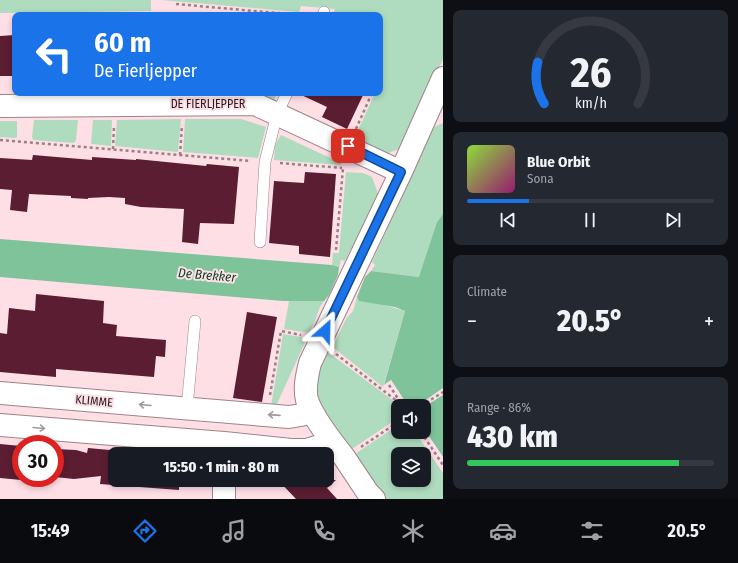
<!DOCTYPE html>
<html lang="en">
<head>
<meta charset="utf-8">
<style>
  :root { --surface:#171b24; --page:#242831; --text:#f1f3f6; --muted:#9ea1a6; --line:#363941; --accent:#1a73e8 }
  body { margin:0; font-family:"Fira Sans Condensed",sans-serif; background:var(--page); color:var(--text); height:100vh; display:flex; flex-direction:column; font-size:15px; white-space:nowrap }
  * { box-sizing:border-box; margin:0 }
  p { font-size:13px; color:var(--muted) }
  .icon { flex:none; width:22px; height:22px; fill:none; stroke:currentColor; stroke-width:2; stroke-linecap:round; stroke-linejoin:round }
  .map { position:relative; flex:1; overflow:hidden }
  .drawer { display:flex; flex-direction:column; gap:10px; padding:10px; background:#0d0f14; width:295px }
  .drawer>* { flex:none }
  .banner { position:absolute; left:12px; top:12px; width:371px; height:84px; border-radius:8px; box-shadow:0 2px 6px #0003; background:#1a73e8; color:#fff; overflow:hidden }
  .tools { position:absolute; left:391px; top:399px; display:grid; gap:8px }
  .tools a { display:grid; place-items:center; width:40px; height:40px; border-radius:8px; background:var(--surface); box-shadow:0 2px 6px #0003; font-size:20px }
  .speed { position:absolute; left:12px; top:435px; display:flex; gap:8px; font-size:20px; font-weight:700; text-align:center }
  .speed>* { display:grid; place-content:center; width:52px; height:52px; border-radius:50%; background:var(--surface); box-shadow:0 2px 6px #0003; line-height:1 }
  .speed .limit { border:6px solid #d22; background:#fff; color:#111 }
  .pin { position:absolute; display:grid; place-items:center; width:34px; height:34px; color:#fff; margin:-17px; border-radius:8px; box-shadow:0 2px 6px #0006 }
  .me { position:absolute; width:44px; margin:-22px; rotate:25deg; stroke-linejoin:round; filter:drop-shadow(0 0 3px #0008) }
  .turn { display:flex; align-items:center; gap:14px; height:84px; padding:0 16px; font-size:18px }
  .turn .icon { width:52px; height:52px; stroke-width:2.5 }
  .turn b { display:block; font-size:28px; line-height:34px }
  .big { font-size:30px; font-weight:800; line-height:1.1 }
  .drawer .widget { flex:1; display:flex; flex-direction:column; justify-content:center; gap:6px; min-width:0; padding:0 14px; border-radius:8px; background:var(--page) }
  .drawer .dial { align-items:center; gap:0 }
  .dial svg { height:104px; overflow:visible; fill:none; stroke:var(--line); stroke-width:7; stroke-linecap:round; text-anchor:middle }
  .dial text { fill:var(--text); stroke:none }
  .song { display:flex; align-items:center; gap:12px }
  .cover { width:48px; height:48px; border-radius:6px; background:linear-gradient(135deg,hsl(90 70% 55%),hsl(320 70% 35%)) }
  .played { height:4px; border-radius:2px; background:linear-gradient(90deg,var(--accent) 25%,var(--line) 25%) }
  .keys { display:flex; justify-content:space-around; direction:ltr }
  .heat { display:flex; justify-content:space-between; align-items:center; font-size:22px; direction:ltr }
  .charge { height:6px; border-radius:3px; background:linear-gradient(90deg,#34c759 86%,var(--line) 0) }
  .trip { position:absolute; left:108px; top:447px; width:226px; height:40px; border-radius:8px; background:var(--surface); box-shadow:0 2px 6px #0003; font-weight:800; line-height:40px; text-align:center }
  .tab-bar { display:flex; height:64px; justify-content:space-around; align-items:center; background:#090b0e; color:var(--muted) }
  .tab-bar .icon { width:28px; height:28px }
  .tab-bar .current { color:var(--accent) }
  .tab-bar b { font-size:18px; color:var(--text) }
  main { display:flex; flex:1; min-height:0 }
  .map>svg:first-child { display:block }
  .green { fill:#afdcbf; fill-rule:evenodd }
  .water { fill:#7ec399 }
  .pier { fill:#fedfe6 }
  .building { fill:#5b1d32 }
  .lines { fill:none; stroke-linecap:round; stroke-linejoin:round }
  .lane-casing { stroke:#9f8389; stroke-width:12 }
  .street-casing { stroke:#9f8389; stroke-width:24 }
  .path { stroke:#988287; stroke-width:2.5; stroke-dasharray:3 3; stroke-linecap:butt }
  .lane { stroke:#fff; stroke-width:11 }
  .street { stroke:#fff; stroke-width:22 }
  .oneway { stroke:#9e999b }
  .route-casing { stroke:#114b97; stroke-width:10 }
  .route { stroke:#1a73e8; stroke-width:7 }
  .labels { text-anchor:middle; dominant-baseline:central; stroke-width:4; stroke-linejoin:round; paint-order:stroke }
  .street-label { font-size:12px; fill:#281d20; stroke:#fedfe6 }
  .water-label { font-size:13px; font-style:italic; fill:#043d22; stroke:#fedfe6 }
</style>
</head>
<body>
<main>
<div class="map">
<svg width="443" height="499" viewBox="0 0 443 499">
  <rect width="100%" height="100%" fill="#fedfe6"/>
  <path class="green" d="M0,0H151V11L0,13Z
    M161,0H443V59L402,148L383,155L353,141L375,93H380V83L382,80L380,79V15H332L335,9L301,6L299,12Z
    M259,93H277L273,103L259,97Z
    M181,119L178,152L115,146L117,120Z
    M185,119H241L266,127L258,158L183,152Z
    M34,120H78L76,140L74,143L33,140L32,137Z
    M93,120H112L111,146L92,144L91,143Z
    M0,121H17V137L15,138L0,137Z
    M443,123V214L437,222L420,277L371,271L375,265L372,262L434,127Z
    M281,135L341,163V165L274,160L275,145Z
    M346,172L363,173L372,177L379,196L359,241L350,250L345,261L341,260L339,267L332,265L333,253H339Z
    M357,297L405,311L383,387L334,348V344L346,319L353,311Z
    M289,301H324L320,307L310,333L284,329Z
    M283,334L307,338L276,406H271Z
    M325,350L395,402L398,406V418L349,451L315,396L318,367Z
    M398,425V432H415L443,473V499H385L352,456ZM398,454H424V480H398Z"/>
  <path class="water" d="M443,214V457L424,429V406H408L391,380L384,385L405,311L395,307L359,301L357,297L329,295L324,301H283L0,277V239L332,265L339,267L338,275L365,277L371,271L419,277L437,222Z"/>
  <path class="pier" d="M338,275L365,277L357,297L329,295Z
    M391,380L408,406H406L390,383L385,386L384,385Z
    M443,388V395L424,407V406H417Z
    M424,429L443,457V459L423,432Z"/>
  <path class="building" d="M15,35V76H0V36Z
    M297,93H364L347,129L322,117L327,107Z
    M33,155L92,160V157L136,160V159L206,166L207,164L239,167L234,224L200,223L198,244L182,242L184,209L141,207L125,204V198L109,197L88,198V199L71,198V196L29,194L27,212L10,210L12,190L0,189V158L32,160Z
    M305,172L336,174L330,257L299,254V246L269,243L274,181L304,183Z
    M36,294L104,301L103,323L117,325L116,336L166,340L165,357L156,356L154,377L56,369V377L0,372V333L7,334L9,308L35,311Z
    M247,312L277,317L262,402L233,398Z
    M0,444L21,446V480L0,478Z
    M88,448L153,454H115V480H195L194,486L179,484V490L100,484L101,476L74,479L55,477V449L76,450L87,453Z
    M278,480H336L327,488L337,499H296Z"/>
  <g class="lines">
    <defs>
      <path id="lane" d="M323,15L324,12
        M260,242L265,162L277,114L287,93
        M187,408L195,321"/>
      <path id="street" d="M0,106L255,104L401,172
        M0,393L289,417L301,415L312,412
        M0,425L224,443L291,450H307L332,442
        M224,499V480
        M374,499L368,493C360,481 352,469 344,457C332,442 313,418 307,400C304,388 307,375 310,363L401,172L443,78"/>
    </defs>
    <use href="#lane" class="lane-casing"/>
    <use href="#street" class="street-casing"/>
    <path class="path" d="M176,4L299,15
      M356,129L372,93
      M0,140L251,161
      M113,149L114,126
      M180,155L182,125
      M280,163L342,168
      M336,250L343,168
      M336,354L402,405
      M389,385L401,403
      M270,395L281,331L301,335
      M421,406L443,392
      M421,432L443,465
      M361,447L398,422"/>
    <use href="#lane" class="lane"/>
    <use href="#street" class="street"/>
  </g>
  <defs><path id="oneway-shaft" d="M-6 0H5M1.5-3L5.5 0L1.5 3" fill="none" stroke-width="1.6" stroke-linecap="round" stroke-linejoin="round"/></defs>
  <g class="oneway">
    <use href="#oneway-shaft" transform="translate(145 405) rotate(-175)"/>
    <use href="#oneway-shaft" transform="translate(274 415) rotate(-176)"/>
    <use href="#oneway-shaft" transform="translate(39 428) rotate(5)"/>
  </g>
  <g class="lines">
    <defs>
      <path id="route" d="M325,331L401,172L348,146"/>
    </defs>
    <use href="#route" class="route-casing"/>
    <use href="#route" class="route"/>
  </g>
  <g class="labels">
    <g class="street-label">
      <text x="208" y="104">DE FIERLJEPPER</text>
      <text transform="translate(94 401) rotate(5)">KLIMME</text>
    </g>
    <g class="water-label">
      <text transform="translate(207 275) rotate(5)">De Brekker</text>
    </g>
  </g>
</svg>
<div class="tools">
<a><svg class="icon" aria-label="sound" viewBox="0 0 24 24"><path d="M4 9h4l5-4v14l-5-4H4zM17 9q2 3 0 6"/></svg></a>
<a><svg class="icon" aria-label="layers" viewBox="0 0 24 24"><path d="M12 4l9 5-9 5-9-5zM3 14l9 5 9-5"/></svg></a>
</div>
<div class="speed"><div class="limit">30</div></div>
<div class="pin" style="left:348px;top:146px;background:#d93025"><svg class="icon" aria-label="arrive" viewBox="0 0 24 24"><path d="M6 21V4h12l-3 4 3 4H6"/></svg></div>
<svg class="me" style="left:325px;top:331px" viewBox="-20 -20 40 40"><path d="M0-17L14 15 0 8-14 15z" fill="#1a73e8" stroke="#fff" stroke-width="4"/></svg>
<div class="trip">15:50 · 1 min · 80 m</div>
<div class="banner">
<div class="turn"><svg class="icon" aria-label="left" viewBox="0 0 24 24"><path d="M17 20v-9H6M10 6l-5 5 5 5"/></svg><div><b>60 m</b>De Fierljepper</div></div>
</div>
</div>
<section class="drawer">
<div class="widget dial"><svg viewBox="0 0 100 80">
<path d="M14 69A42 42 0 1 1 86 69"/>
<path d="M14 69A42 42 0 0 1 9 37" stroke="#1a73e8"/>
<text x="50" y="56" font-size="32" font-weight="700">26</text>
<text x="50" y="72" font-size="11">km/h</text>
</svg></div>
<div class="widget">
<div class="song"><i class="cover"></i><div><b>Blue Orbit</b><p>Sona</p></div></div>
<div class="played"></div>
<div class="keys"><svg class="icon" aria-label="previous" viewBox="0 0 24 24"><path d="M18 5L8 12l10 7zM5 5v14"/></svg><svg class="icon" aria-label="pause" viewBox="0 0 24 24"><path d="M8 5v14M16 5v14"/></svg><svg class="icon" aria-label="next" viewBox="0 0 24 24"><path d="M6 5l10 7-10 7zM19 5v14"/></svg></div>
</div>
<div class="widget"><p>Climate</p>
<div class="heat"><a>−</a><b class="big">20.5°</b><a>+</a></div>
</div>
<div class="widget"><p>Range · 86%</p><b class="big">430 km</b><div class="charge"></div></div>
</section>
</main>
<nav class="tab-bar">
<b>15:49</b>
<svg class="icon current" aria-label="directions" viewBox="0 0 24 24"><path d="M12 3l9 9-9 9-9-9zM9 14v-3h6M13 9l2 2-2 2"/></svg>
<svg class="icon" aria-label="music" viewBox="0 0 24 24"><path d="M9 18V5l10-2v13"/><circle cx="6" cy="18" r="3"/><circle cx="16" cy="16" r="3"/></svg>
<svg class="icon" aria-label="phone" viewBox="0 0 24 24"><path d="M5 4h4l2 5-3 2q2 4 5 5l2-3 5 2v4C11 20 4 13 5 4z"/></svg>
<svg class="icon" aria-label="climate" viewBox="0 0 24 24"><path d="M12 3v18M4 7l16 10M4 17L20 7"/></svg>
<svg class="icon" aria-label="car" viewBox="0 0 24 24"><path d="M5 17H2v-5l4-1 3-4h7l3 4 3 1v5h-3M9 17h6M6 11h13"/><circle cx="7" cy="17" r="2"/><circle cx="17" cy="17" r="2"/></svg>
<svg class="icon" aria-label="filters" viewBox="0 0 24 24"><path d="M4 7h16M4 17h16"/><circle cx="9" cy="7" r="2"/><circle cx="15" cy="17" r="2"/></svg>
<b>20.5°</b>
</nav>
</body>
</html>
